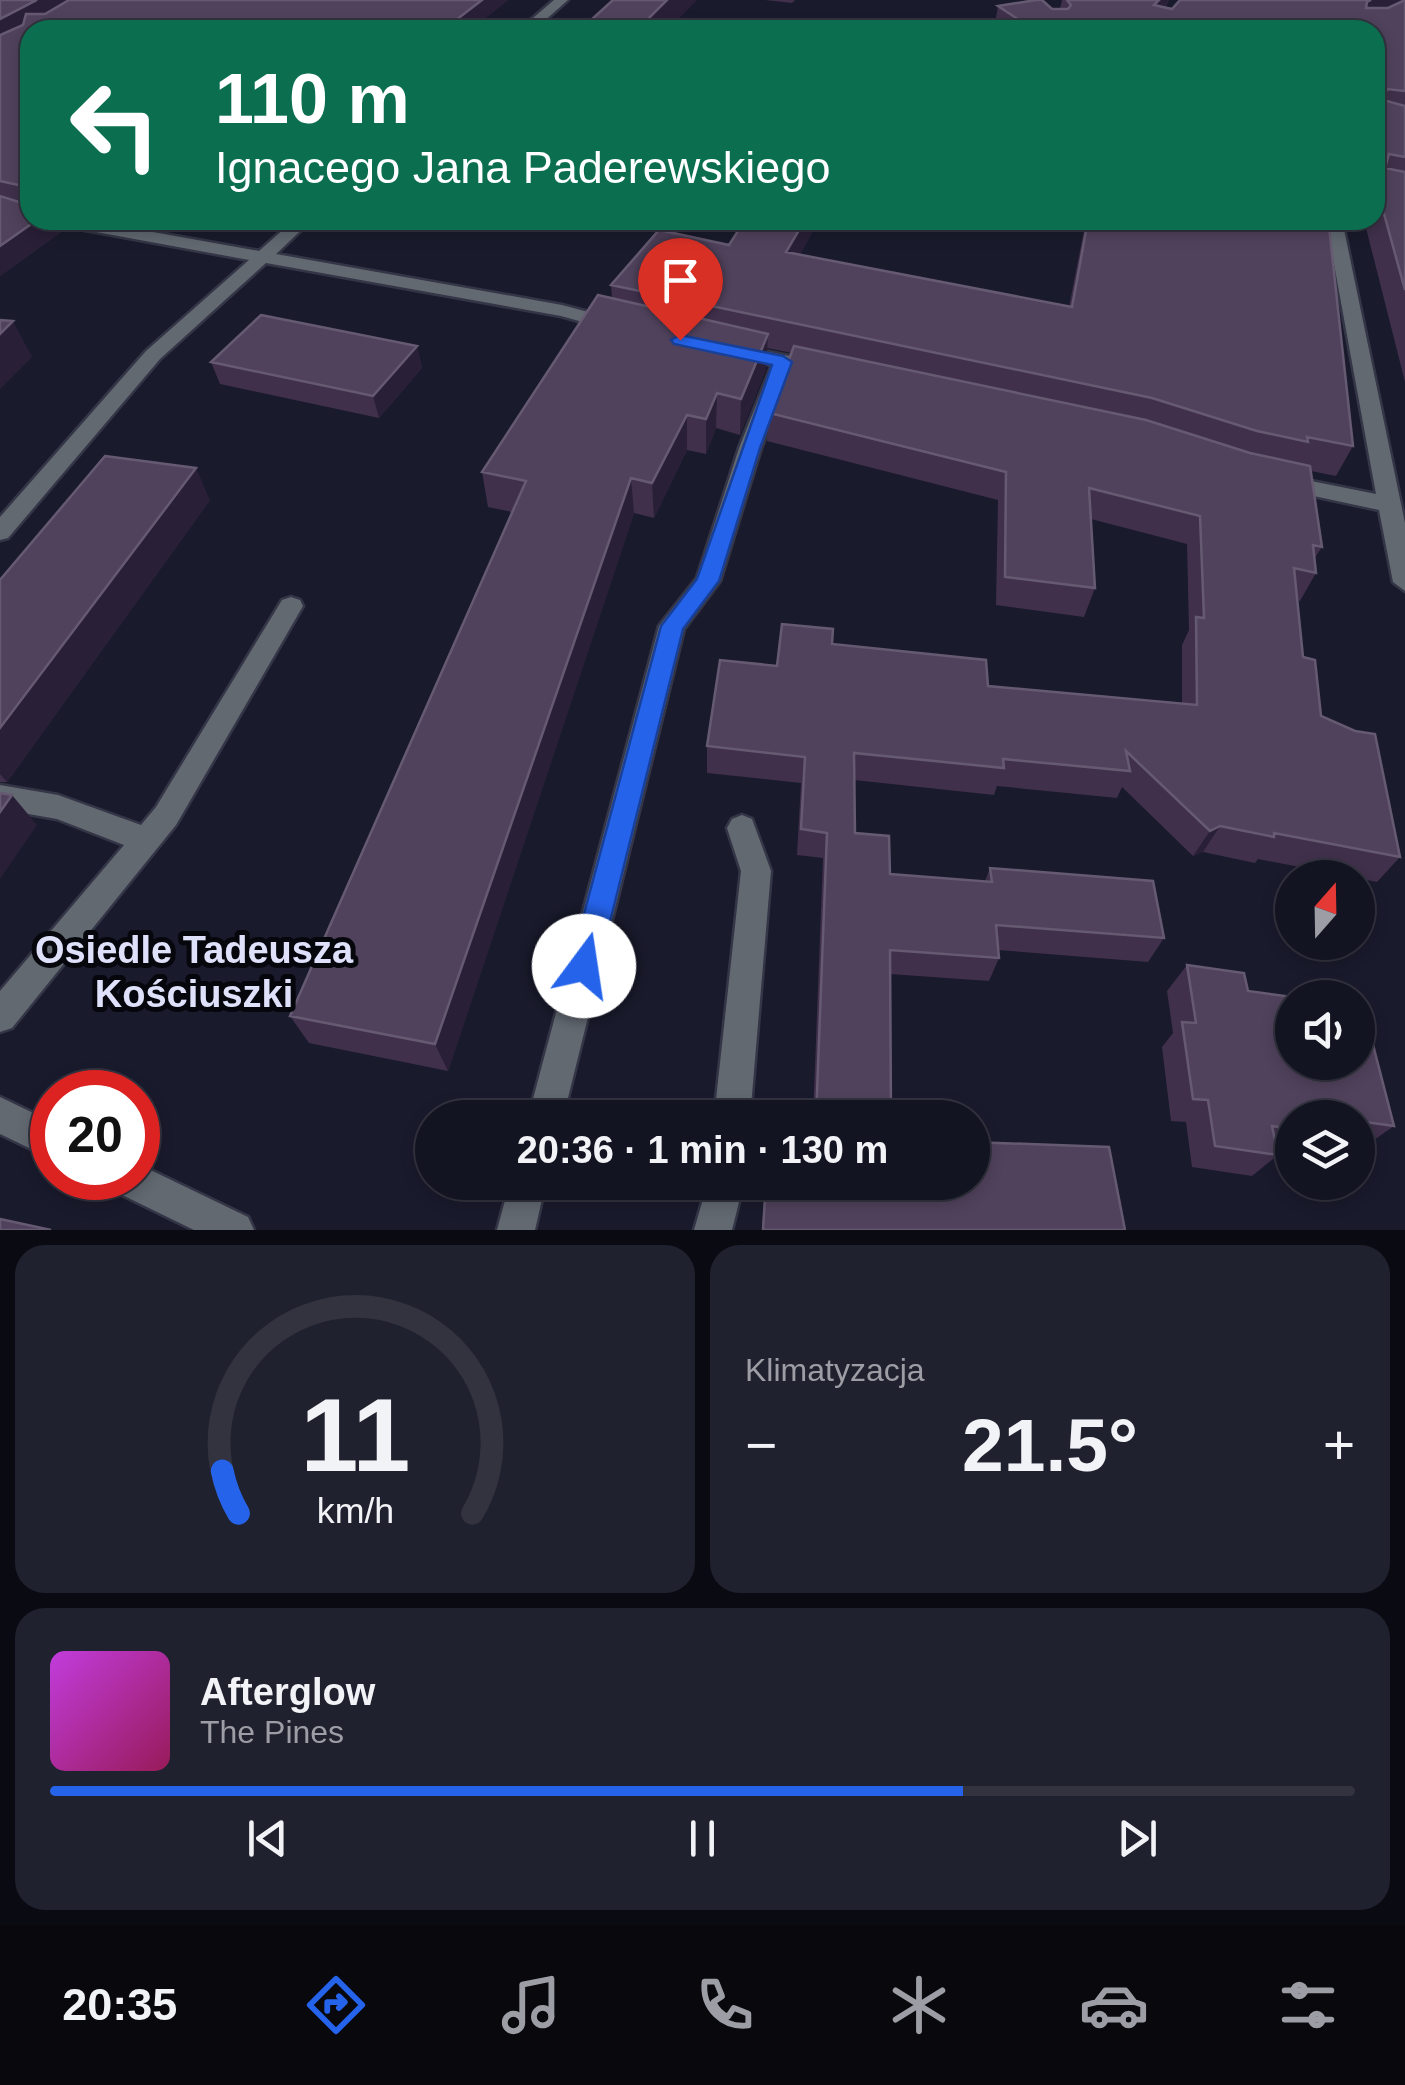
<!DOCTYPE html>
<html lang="pl">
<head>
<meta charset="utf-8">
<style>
  :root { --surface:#131421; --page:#20212e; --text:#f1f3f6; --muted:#9d9ea5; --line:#32333f; --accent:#2563eb }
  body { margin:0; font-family:Arial,sans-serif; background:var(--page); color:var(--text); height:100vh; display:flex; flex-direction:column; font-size:38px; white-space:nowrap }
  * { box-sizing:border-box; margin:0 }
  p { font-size:32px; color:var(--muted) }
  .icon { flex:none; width:55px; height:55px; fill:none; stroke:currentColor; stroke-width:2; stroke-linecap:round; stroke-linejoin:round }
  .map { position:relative; height:1230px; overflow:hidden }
  .drawer { display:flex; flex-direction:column; gap:15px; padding:15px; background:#0a0b12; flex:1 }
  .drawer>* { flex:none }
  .hud { position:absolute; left:20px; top:20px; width:1365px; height:210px; border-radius:30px; box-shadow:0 5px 15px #0003,0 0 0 2px var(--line); background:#0b6e4f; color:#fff; overflow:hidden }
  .needle { width:65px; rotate:20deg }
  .controls { position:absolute; left:1275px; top:860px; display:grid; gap:20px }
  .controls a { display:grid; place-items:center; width:100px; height:100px; border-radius:50%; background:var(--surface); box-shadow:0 5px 15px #0003,0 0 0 2px var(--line); font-size:50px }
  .speed { position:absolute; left:30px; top:1070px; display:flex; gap:20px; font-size:50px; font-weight:700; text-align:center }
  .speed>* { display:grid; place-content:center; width:130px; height:130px; border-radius:50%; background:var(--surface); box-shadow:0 5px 15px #0003,0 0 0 2px var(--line); line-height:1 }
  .speed .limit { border:15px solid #d22; background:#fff; color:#111 }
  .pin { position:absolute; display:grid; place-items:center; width:85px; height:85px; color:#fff; margin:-102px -42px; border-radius:50% 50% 50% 0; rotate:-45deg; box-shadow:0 0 10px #0007 }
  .pin .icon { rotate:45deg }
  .me { position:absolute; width:110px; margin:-55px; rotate:14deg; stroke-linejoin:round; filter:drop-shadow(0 0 8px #0008) }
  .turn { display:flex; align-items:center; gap:35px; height:210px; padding:0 30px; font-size:45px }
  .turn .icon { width:130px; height:130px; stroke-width:2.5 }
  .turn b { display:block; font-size:70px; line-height:85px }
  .big { font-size:75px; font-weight:700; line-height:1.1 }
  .drawer .widget { flex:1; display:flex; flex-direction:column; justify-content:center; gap:15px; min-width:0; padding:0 35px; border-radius:30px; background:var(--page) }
  .drawer .dial { align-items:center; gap:0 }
  .dial svg { height:260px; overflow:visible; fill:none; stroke:var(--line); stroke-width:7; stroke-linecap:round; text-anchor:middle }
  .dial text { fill:var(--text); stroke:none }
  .song { display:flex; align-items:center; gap:30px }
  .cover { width:120px; height:120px; border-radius:15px; background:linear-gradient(135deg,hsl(290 70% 55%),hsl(330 70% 35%)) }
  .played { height:10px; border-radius:5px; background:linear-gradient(90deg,var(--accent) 70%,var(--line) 70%) }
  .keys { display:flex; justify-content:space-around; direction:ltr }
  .heat { display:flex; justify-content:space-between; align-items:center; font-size:55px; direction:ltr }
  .drawer .tiles { flex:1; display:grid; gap:15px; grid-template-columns:1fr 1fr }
  .widget:last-child { grid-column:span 2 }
  .trip { position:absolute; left:415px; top:1100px; width:575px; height:100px; border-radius:50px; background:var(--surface); box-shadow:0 5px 15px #0003,0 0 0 2px var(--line); font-weight:700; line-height:100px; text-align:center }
  .dock { display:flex; height:160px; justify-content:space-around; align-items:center; background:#08080d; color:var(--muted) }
  .dock .icon { width:70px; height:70px }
  .dock .on { color:var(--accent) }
  .dock b { font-size:45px; color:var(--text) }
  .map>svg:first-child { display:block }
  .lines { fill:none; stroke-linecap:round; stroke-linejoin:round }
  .minor-casing { stroke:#343546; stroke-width:5 }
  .minor { fill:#626971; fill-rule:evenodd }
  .wall { fill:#40304b }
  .shaded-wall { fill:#291f37 }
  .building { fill:#50425c; stroke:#665a72; stroke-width:2.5 }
  .route { fill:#2563eb; stroke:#184099; stroke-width:2.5 }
  .labels { text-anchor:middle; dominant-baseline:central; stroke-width:10; stroke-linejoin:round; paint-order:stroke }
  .near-neighbourhood-label { font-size:38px; font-weight:bold; fill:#dfe1fa; stroke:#06060d }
</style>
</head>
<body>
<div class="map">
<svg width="1405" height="1230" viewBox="0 0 1405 1230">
  <rect width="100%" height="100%" fill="#191a2c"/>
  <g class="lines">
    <defs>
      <path id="minor" d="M554,0H568L534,30H519Z
        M50,220H86L259,251L294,220H312L276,254L562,305L622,321L625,325L615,331L561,316L266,263L160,359L8,538L0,540V517L146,351L249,260L58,225Z
        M1326,220H1342L1405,523V591L1393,582L1379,510L1281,489L1270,482L1281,475L1376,494Z
        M737,346L820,362L830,368L820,374L791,368L761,448L720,581L684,629L563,1118H528L659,626L697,578L739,448L772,365L730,356L727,352Z
        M291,597L300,600L303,606L176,825L12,1028L0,1032V991L124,845L57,819L0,809V785L58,795L141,825L156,807L282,600Z
        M742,815L752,819L771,871L750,1118H714L741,871L727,828L732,819Z
        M0,1097L52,1122V1159L0,1134Z
        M138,1164L248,1217L254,1230H194L114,1191L109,1178H138Z
        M510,1182H546L535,1230H497Z
        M708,1182H744L732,1230H694Z"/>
    </defs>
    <use href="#minor" class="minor-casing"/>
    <use href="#minor" class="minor"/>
  </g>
  <path class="wall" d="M0,0H508L470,30H30V220H59L64,230L0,276Z
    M765,0H795L792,3Z
    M1062,0H1169L1165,7L1172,9L1405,0V382L1364,220H1375V30H994L998,6L1060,9Z
    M819,220L800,254L1069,307L1086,220H1288L1353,446L1336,476L1311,471L1322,547L1314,559L1316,573L1300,601L1297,600L1303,657L1321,716L1400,857L1377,882L1258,859L1255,863L1203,852L1193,856L1122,787L1117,798L997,786L994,795L854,780L855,833L890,874L985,881L990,868L1164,938L1148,962L998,950L999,958L989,981L890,974L891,1118H813L823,858L797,855L801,783L707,773V746L777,666L832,644L988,686L1182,704V645L1189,630L1187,544L1091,519L1095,588L1084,617L996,605L998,500L767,441L769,413L792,353L767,348L766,369L740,435L716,428L706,454L687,450L654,518L634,513L448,1071L309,1043L290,1016L512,512L488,507L482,472L612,298L611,285L729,245Z
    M417,346L422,368L379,418L220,384L211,362Z
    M210,500L7,782H0V580Z
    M1187,965L1248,991L1394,1126L1364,1147H1358V1118H1292V1154L1277,1152L1278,1155L1252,1176L1192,1167L1186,1122L1171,1121L1162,1047L1173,1033L1167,991Z
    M765,1182H766L1125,1230H762Z"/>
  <path class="shaded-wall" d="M37,0H80L0,43V19Z
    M482,0H508L470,30H443Z
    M667,0H697L668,30H637Z
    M1159,0H1169L1147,30L1154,5Z
    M1371,0H1405L1357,27L1367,2Z
    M37,220H59L64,230L0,276V246Z
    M805,220H819L785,281L786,252Z
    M13,321L32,357L0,389V334Z
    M768,334L766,369L740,435L741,399Z
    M417,346L422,368L379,418L373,396Z
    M717,393L716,428L706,454V419Z
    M687,415V450L654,518L652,483Z
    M196,468L210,500L7,782L0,774V728Z
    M631,478L634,513L448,1071L435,1044Z
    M12,795L37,825L0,879V812Z
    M1220,826L1203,852L1193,856L1210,831Z"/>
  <path class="building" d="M0,0H37L0,19Z
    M69,0H482L443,30H30V220H37L0,246V196L19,202L23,198V186L0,181V35L23,25L26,14H45Z
    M613,0H667L637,30H580Z
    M1036,0H1042L1052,9H1068L1071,5L1067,0H1159L1154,5L1172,9L1180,0H1371L1367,2L1366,8H1388L1405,0V91L1387,89L1383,100L1405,106V157L1389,154L1385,168L1405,172V290L1375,181V30H1034L998,6Z
    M745,220H805L786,252L1072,307L1088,220H1288L1329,227L1353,446L1307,437L1308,442L1257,431L1152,398L611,285L659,230L729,245Z
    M598,295L768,334L741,399L717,393L706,419L687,415L652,483L631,478L435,1044L290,1016L526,481L482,472Z
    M261,315L417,346L373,396L211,362Z
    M0,320L13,321L0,334Z
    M794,346L1146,420L1250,453L1310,466L1322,547L1313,545L1316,573L1294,568L1303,657L1315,660L1321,716L1355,731L1375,734L1400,857L1274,833V837L1220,826L1210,831L1126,751L1130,771L1003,759L1004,768L854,753L855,833L889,836L890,874L992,882L990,868L1153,881L1164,938L996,925L999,958L890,950L891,1118H816L827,833L801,829L805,757L707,746L720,660L777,666L782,624L833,629L832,644L986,660L988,686L1197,705L1196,617L1204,618L1200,516L1089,488L1095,588L1005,577L1006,472L769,413Z
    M105,456L196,468L0,728V580Z
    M0,793L12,795L0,812Z
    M1187,965L1244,973L1248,991L1299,998H1292V1062H1358V1005L1363,1006L1394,1126L1358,1121V1118H1292V1129L1272,1126L1278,1155L1215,1146L1208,1100L1193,1099L1182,1022L1196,1023Z
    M972,1142L1109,1147L1125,1230H763L766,1182H972Z
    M0,1219L51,1230H0Z"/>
  <path class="route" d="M680,335L783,356L792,362L760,448L719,581L683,629L599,966L595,976L584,980L574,976L570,966L661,626L697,579L772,365L674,344L671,340Z"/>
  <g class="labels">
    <g class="near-neighbourhood-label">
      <text x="194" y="950">Osiedle Tadeusza<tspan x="194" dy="44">Kościuszki</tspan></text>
    </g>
  </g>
</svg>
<div class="controls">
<a><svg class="needle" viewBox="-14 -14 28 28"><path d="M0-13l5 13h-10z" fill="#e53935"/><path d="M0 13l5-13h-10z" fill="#9d9ea5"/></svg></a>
<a><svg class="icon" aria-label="sound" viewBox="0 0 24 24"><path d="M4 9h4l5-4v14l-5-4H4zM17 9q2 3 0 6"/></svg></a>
<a><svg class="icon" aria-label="layers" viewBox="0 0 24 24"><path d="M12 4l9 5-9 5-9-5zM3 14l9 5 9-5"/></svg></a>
</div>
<div class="speed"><div class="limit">20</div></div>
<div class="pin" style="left:680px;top:340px;background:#d93025"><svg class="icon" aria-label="arrive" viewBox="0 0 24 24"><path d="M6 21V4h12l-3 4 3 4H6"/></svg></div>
<svg class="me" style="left:584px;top:966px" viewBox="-20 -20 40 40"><circle r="19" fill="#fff"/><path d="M0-13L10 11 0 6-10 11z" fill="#2563eb"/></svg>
<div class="trip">20:36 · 1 min · 130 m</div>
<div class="hud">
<div class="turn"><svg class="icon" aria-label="left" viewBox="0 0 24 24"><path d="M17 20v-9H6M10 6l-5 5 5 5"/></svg><div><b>110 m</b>Ignacego Jana Paderewskiego</div></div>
</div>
</div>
<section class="drawer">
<div class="tiles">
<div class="widget dial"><svg viewBox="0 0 100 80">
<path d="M14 69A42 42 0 1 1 86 69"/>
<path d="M14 69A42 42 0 0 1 9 56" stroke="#2563eb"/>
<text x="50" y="56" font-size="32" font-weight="700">11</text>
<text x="50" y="72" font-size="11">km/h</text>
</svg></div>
<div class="widget"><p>Klimatyzacja</p>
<div class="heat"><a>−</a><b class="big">21.5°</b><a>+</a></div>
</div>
<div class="widget">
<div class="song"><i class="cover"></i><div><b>Afterglow</b><p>The Pines</p></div></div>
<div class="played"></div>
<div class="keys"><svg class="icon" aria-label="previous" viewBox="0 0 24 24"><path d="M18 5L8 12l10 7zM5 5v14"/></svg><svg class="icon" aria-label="pause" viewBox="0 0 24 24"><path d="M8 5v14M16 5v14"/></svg><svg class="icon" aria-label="next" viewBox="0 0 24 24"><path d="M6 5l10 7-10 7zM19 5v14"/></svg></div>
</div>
</div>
</section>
<nav class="dock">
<b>20:35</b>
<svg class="icon on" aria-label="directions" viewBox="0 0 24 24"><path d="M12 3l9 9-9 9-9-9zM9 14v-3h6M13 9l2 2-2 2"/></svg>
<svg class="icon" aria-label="music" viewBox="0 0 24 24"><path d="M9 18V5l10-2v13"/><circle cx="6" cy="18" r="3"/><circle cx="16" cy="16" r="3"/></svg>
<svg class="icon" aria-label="phone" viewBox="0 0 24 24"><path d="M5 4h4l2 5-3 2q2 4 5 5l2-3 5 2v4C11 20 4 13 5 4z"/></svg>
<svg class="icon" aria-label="climate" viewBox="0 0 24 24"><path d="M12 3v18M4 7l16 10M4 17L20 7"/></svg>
<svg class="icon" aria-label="car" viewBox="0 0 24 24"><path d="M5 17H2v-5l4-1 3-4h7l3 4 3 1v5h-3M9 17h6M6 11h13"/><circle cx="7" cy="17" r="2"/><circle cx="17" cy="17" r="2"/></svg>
<svg class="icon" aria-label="filters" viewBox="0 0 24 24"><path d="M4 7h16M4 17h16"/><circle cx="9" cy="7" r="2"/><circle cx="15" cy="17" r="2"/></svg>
</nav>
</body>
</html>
